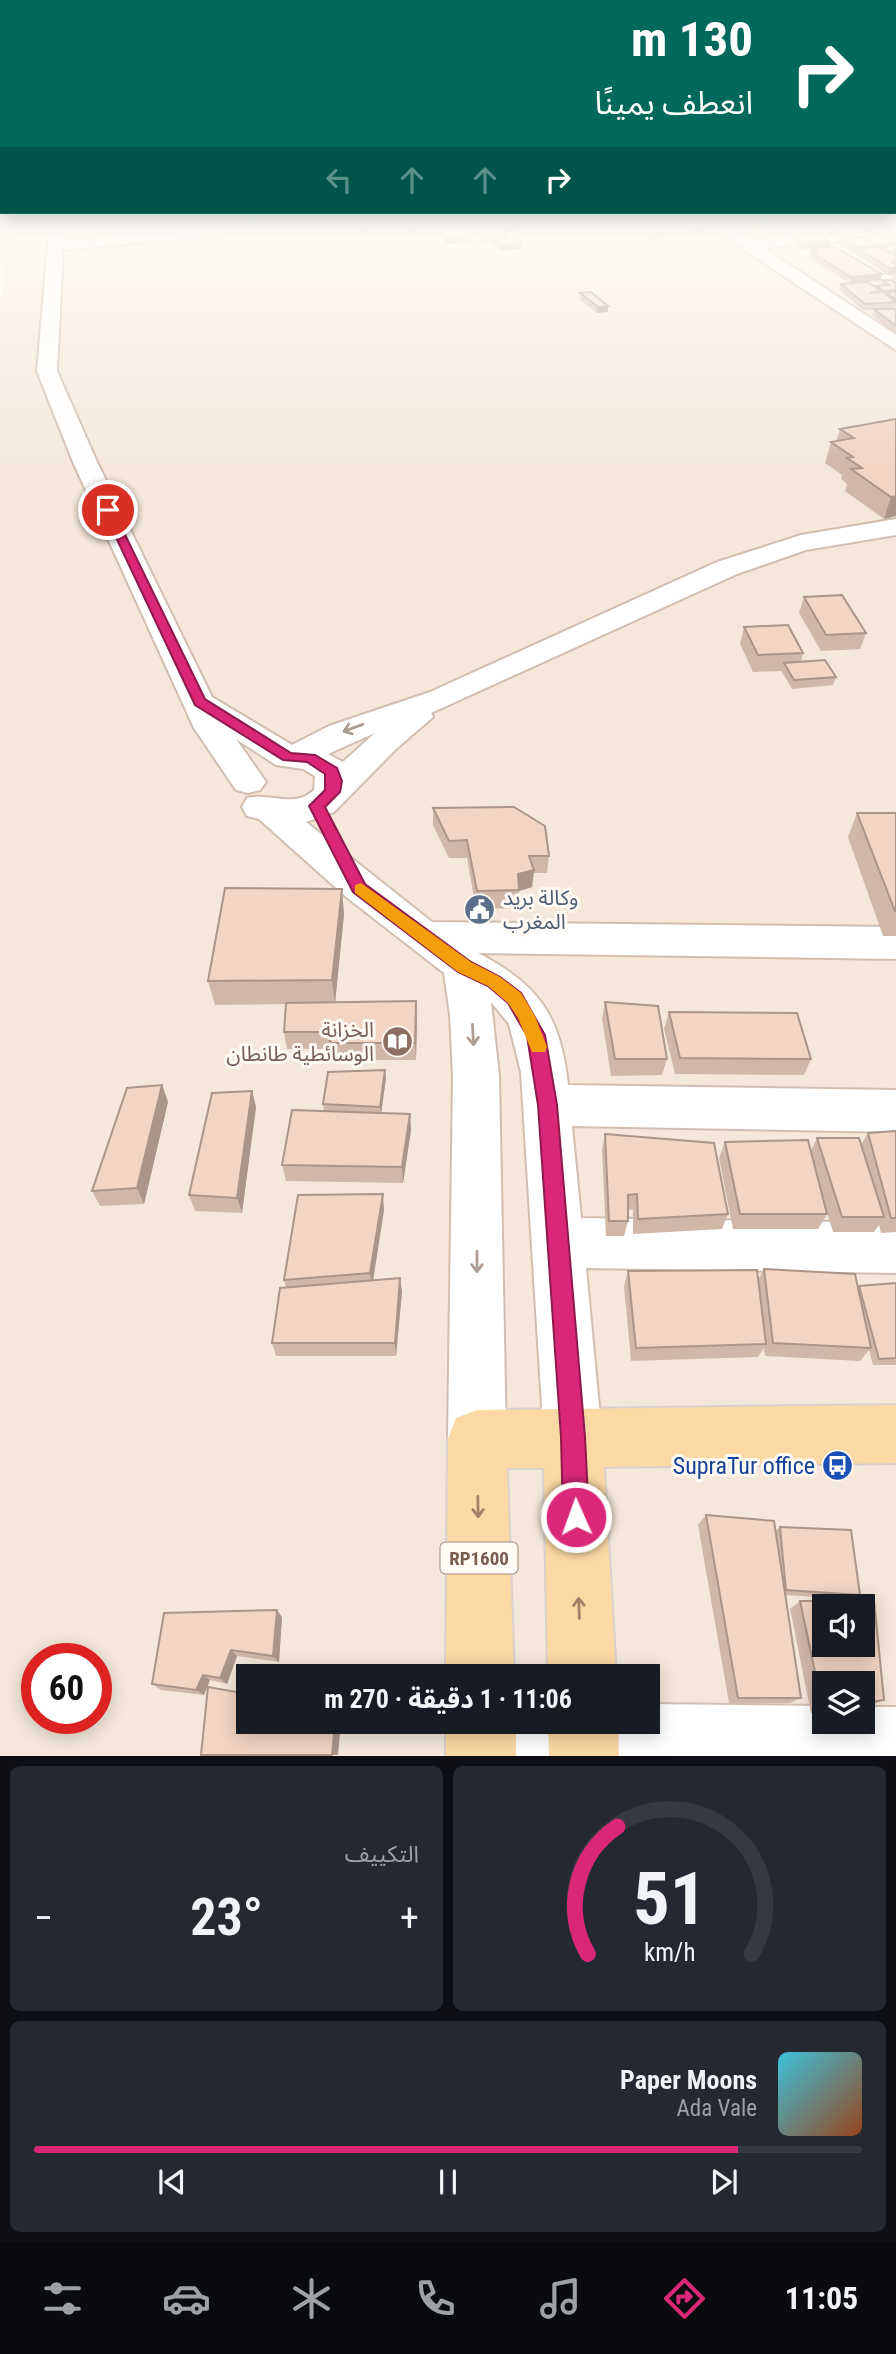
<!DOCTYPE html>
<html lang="ar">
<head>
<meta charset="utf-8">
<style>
  :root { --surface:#171b24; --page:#242831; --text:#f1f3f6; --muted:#9ea1a6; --line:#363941; --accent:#db2777 }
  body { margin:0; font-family:"Roboto Condensed","Noto Sans Arabic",sans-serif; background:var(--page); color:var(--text); direction:rtl; height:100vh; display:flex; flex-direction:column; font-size:26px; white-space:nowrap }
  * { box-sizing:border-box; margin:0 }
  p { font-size:23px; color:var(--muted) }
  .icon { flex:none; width:38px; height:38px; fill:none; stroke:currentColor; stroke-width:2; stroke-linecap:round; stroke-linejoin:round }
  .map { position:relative; height:1756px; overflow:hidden; direction:ltr }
  .side { display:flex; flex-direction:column; gap:10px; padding:10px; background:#0d0f14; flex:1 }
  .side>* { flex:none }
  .guide { position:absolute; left:0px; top:0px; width:896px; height:214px; box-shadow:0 4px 18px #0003; direction:rtl; background:#00695c; color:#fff; overflow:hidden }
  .fabs { position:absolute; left:812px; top:1594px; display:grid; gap:14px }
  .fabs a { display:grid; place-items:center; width:63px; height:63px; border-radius:0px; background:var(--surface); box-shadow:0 4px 18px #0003; font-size:35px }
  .speed { position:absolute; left:21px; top:1643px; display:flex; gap:14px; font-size:35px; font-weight:700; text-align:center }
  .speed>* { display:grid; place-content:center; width:91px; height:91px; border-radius:50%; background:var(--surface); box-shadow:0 4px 18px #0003; line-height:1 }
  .speed .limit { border:10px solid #d22; background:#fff; color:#111 }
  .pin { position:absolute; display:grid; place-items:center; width:60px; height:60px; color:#fff; margin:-30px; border:4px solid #fff; border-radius:50%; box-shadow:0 2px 7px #0007 }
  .me { position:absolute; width:77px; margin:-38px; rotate:358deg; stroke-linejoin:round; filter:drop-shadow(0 0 5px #0008) }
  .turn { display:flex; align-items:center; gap:24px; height:147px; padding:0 28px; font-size:32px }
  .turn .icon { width:91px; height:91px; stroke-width:2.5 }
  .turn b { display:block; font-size:49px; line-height:60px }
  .lanes { display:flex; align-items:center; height:66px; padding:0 28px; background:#0003; justify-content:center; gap:35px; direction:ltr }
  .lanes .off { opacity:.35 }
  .big { font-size:52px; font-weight:700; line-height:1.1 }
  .side .card { flex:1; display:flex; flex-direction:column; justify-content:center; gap:10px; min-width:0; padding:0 24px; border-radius:10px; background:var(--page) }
  .side .dial { align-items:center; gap:0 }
  .dial svg { height:182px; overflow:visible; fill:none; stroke:var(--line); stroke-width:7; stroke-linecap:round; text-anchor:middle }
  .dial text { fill:var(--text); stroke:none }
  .song { display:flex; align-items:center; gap:21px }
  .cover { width:84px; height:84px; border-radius:10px; background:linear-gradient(135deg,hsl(190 70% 55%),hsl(20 70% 35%)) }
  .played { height:7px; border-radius:4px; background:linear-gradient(90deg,var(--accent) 85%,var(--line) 85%) }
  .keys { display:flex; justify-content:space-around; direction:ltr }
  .heat { display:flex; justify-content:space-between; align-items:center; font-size:38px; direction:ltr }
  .side .tiles { flex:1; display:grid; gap:10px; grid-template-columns:1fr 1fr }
  .card:last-child { grid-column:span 2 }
  .trip { position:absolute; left:236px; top:1664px; width:424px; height:70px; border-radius:0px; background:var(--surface); box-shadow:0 4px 18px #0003; font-weight:700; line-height:70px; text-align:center; direction:rtl }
  .tab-bar { display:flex; height:112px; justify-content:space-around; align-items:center; background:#090b0e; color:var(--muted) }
  .tab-bar .icon { width:49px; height:49px }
  .tab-bar .active { color:var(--accent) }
  .tab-bar b { font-size:32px; color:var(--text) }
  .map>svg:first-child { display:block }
  .residential { fill:#f5e8da; fill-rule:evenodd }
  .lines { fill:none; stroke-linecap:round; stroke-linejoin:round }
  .minor-casing { stroke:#d1beb0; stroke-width:4 }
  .major-casing { stroke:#dad1cd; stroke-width:4 }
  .minor { fill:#fff; fill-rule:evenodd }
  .major { fill:#fbd9a5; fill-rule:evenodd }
  .wall { fill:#d1b7a8 }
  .shaded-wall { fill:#aa9588 }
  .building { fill:#f3d5c3; stroke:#aa9588; stroke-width:2; fill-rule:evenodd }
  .oneway { stroke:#af9d94 }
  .oneway2 { stroke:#a18267 }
  .route { fill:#db2777; stroke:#8e194d; stroke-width:2 }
  .slow { fill:#f59e0b }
  .labels { text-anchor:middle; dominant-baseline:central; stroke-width:6; stroke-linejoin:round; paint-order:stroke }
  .shield { fill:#fffaf3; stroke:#a28b7f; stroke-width:2 }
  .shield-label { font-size:19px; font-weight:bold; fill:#7a5c4d }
  .service-label { font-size:21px; fill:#4e5e75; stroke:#fffaf3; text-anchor:start }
  .education-label { font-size:21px; fill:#785e54; stroke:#fffaf3; text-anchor:end }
  .near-transit-label { font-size:24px; fill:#164399; stroke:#fffaf3; text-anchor:end }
</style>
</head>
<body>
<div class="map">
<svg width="896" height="1756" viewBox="0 0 896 1756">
  <rect width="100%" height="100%" fill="#fdf6ec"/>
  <path class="residential" d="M14,223H896V1755L0,1756V303ZM824,1606H863V1645H824ZM37,1659H96V1718H37ZM248,1676H648V1722H248ZM824,1684H863V1722H824Z"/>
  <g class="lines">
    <defs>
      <path id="minor" d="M50,223H64L63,241L258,223H313L306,227L63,250L57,371L97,462L212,697L292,745L329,726L430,692L717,562L801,535L896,519V535L806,550L737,574L431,713L433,717L396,749L334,812L306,822L432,922L896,927V959L478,953C538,984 561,1016 568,1085L896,1090V1132L572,1126L581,1218L896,1223V1273L586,1268L602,1438L594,1459L573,1467L552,1459L544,1438L521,1072L509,1024L491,1002L499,1076L506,1439L498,1460L477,1468L456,1460L448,1439L453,1076L450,1015L444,973L345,896L259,819L247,816L242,807L247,798C270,792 294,809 314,790L315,776L303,769L276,765L236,739L266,782L260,790L248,793L236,790L194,728L73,462L37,371ZM375,733L343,762L328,754Z
        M710,223H727L752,240L896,227V235L764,248L896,335V350L741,248Z
        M836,243L896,279V291L830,251V245Z
        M648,1704L824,1706V1722H863V1707H896V1756H454L446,1736L452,1722H648Z"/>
      <path id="major" d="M896,1405V1463L604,1467L616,1676H548L544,1468H507L514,1676H446L448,1439L456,1418L477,1410Z
        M446,1722H516V1756H446Z
        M548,1722H618L619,1756H549Z"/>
    </defs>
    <use href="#minor" class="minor-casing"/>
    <use href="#major" class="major-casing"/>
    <use href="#minor" class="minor"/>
    <use href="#major" class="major"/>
  </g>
  <path class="wall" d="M347,223H395V228L373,230V232L360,233Z
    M400,223H423H421L423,225V231L406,233L400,226Z
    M490,223H539L540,229L506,233L507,237L522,243L521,249L500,251L491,245L492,241L484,242L468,230V224Z
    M577,223H609L608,228L588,230Z
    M669,223H702L708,233L687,235L686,236L648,240L640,235L641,229L675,226Z
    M745,223H896V243L884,236L886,230L883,229L882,230L859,234L847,229V230L842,231L841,235L826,237L805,228V224L798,225L812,236L830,241L829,247L801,249L792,243L794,237L781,232L782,228L758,232Z
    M440,232L471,236L470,242L447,244L440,238Z
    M867,234L895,243L896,281L892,279L894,274L887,275L857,255V253H855L838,244L839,238L865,239Z
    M812,249L882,274L880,280L850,283L809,258Z
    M882,280L896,283V308L894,307V309H896V333H894L872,315L874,310H863L839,290L841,284L876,288L877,286H880Z
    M580,293L608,306V312L597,313L580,300Z
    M896,419V516L884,519L845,491L847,484L841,479L842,475L825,463L831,442L836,441L840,429Z
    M804,597L866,633L860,649L821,651L799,613Z
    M744,627L803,653L801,662L836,677L833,685L792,689L782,672V671L753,672L740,644Z
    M433,808L549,856L547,873H534L532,887L519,891L518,908L476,909L467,858H449L433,825Z
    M857,813H896V936H883L848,837Z
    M344,914L335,1002L417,1018L416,1060H333L329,1049H287L284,1032L286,1004L215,1005L208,981Z
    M605,1002L667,1059L662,1075L611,1076L602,1019Z
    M669,1012L811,1059L804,1075L675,1074L664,1029Z
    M386,1078L381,1113L410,1114L411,1130L403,1183L286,1181L282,1165L324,1111L323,1104Z
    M162,1085L168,1102L144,1204L100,1206L92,1191Z
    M252,1091L256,1107L242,1213L195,1211L189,1195Z
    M896,1131V1232L881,1233L879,1225L874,1232H833L823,1200L827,1214L818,1229H733L719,1158L725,1142L811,1151L817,1138L861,1145L868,1133Z
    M605,1134L728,1214L722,1229L633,1234V1209L628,1210V1221L624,1236H606L602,1150Z
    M384,1210L373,1280L400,1278L402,1292L396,1356H276L272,1343L286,1287L284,1280Z
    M764,1269L858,1287L896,1283V1365H873L869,1350L860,1361L765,1356L764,1348L758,1357L631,1361L624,1286L628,1271L758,1280Z
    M706,1515L775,1531L780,1527L860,1595L853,1599L785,1595L801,1698L790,1703H729L698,1525Z
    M800,1601L884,1700L871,1705L863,1706V1684H824V1712L811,1713L790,1609Z
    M282,1617L279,1662L237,1656L227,1684L210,1680L204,1695L161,1690L152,1684Z"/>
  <path class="shaded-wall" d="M385,223H395V228L373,230V224Z
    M598,223H609L608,228L588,230V224Z
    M778,223H806L805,224L786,227L783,226L782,228L758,232L759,226Z
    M540,224V229L499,233V228Z
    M896,224V229L887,230L888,225Z
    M423,225V231L406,233V227Z
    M848,225L847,230L842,231L841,235L826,237L827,231L836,226Z
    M884,225L882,230L859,234L861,228Z
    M372,226L373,232L360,233V227Z
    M709,227L708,233L687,235L688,229Z
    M687,231L686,236L648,240V234Z
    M813,232L812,238L798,239L799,233Z
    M507,234V239H492V241L484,242V236Z
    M471,236L470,242L447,244V238Z
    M830,241L829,247L801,249L803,243Z
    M522,243L521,249L500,251L501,245Z
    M895,243L894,249L880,247L879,250L858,249V253H855L857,247Z
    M889,268H896V274L894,273V274L887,275Z
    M882,274L880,280L850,283L851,277Z
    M608,306V312L597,313L598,307Z
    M896,496V516L884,519L891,497Z
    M534,870L532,887L519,891L518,874Z
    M342,889L344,914L335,1004L332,980Z
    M416,1001L417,1018L416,1060L415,1043Z
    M385,1070L386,1078L381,1115L380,1107Z
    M162,1085L168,1102L144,1204L137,1188Z
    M252,1091L256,1107L242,1213L237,1198Z
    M410,1114L411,1130L403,1183L402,1167Z
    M383,1194L384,1210L372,1287L370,1273Z
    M400,1278L402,1292L396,1356L395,1343Z
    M277,1610L282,1617L279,1662L273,1656Z
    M231,1650L237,1656L227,1684L220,1678Z
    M203,1675L210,1680L204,1695L196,1690Z
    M335,1722H341L338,1755H332Z"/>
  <path class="building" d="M354,223H370L372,226L360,227Z
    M402,223H421L423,225L406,227Z
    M490,223L497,228L492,223L540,224L499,228L507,234L484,236L468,224Z
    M689,223H702L709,227L688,229L679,224Z
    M754,223H778L759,226Z
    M809,223H839L848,225L836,226L843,229L827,231Z
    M848,223H879L884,225L861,228Z
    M796,224L813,232L799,233L783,226Z
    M679,226L687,231L648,234L641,229Z
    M896,229V236L885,230Z
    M463,230L471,236L447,238L440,232Z
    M867,234H875L895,243L857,247L839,238L856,236L870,241L866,237L871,236Z
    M821,236L830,241L803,243L794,237Z
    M512,237L522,243L501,245L492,239Z
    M896,245V255L880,247Z
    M835,247L882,274L851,277L811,252H818L812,249Z
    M877,247L896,255V261L892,262L896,264V268H889L858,249Z
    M882,280H891L896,283V290L883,291L877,286L889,285Z
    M868,282L881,291L870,293L883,292L896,302L865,304L841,284Z
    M591,292L608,306L598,307L580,293Z
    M886,292H896V300Z
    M874,309H896V326Z
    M896,419V496L891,497L851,469L862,468L847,458L853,457L831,442L854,438L840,429Z
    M842,595L866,633L826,635L804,597Z
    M788,625L803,653L758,655L744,627Z
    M825,660L836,677L794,680L784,663Z
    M514,807L545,826L549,856H529L534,870L518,874L519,890L477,891L467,840L449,841L433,808Z
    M857,813H896V911H895Z
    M225,888L342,889L332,980L208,981Z
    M416,1001L415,1043H331L326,1032H284L286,1003Z
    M605,1002L658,1006L667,1059H615Z
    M669,1012L797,1013L811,1059L680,1058Z
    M385,1070L380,1107L323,1104L328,1072Z
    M162,1085L137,1188L92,1191L127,1088Z
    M252,1091L237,1198L189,1195L212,1093Z
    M292,1110L410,1114L402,1167L282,1165Z
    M896,1131V1218H891L868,1133Z
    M605,1134L714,1143L728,1214L638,1219L637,1194L628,1195V1221H609Z
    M817,1138H859L884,1217H842Z
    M808,1140L827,1214H740L725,1142Z
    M383,1194L370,1273L284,1280L298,1195Z
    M764,1269L855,1274L871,1348L773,1343Z
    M757,1270L766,1344L636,1348L628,1271Z
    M400,1278L395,1343H272L280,1288Z
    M896,1283V1358L879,1359L859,1286Z
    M706,1515L774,1521L801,1698H738Z
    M780,1527L851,1530L860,1595L786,1590Z
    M800,1601H874L884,1700L863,1703V1684H824V1708L823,1709ZM824,1606H863V1645H824Z
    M277,1610L273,1656L231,1650L220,1678L203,1675L196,1690L152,1684L164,1613Z
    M208,1687L248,1694V1722H335L332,1755H201Z"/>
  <defs><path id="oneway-shaft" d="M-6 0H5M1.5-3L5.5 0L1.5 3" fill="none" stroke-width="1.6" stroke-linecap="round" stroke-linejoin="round" transform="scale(1.75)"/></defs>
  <g class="oneway">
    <use href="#oneway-shaft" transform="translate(353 728) rotate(160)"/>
    <use href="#oneway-shaft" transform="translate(473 1035) rotate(87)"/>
    <use href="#oneway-shaft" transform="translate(477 1262) rotate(90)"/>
  </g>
  <g class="oneway2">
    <use href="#oneway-shaft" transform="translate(478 1507) rotate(89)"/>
    <use href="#oneway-shaft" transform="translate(579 1608) rotate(-92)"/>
  </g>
  <linearGradient id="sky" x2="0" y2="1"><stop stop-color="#97c7e8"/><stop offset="0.48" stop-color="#fefbf6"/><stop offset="1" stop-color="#fefbf6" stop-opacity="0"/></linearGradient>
  <rect width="896" height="469" fill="url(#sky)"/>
  <path class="route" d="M108,507L113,510L205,699L291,753L315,755L337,768L342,781L340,792L325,807L365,884L471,962L500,977L521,993L545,1035L557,1105L585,1437L589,1517L585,1526L576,1530L567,1526L563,1517L561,1437L538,1105L527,1036L508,1003L488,986L458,972L353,892L309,806L325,790V774L307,762L283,760L195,705L103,510Z"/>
  <path class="slow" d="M361,883L471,962L500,977L521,993L535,1016L547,1047L545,1052H532L518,1018L508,1003L488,986L458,972L355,893V885Z"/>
  <defs>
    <symbol id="civic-disc" viewBox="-11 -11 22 22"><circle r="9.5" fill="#5c6f8a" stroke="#fffaf3"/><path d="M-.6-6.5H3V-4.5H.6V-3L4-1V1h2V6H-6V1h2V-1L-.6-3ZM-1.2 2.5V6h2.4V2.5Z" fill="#fff"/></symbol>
    <symbol id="library-disc" viewBox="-11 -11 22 22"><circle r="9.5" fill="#8d6e63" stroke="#fffaf3"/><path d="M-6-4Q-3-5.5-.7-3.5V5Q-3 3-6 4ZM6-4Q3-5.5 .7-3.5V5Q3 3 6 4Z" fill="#fff"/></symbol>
    <symbol id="bus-disc" viewBox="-11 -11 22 22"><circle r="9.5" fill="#1a4fb4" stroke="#fffaf3"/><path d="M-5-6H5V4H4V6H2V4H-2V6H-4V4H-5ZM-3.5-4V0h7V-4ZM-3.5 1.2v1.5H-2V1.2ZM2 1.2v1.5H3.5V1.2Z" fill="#fff"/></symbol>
  </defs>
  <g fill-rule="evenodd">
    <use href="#civic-disc" x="462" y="892" width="35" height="35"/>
    <use href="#library-disc" x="380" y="1024" width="35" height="35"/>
    <use href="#bus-disc" x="820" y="1448" width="35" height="35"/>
  </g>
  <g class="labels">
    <rect class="shield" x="440.5" y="1542.5" width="77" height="31" rx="5"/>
    <g class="shield-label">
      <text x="479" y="1558">RP1600</text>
    </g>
    <g class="service-label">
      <text x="503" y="898">وكالة بريد<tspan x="503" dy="24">المغرب</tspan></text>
    </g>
    <g class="education-label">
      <text x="374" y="1030">الخزانة<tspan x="374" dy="24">الوسائطية طانطان</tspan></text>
    </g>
    <g class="near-transit-label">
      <text x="815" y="1466">SupraTur office</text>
    </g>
  </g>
</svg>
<div class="fabs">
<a><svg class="icon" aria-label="sound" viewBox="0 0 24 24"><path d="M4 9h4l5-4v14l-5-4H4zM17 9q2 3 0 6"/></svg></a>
<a><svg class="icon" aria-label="layers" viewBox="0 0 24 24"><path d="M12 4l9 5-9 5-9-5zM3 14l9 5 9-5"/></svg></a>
</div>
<div class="speed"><div class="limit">60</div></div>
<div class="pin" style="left:108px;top:510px;background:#d93025"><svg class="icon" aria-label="arrive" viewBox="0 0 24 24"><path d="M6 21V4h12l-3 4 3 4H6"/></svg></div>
<svg class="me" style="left:576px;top:1517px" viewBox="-20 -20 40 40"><circle r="17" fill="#db2777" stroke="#fff" stroke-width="3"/><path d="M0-11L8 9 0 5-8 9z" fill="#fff"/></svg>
<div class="trip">11:06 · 1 دقيقة · 270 m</div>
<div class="guide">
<div class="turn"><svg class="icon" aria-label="right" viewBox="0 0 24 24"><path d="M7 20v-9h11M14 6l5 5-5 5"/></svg><div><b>130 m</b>انعطف يمينًا</div></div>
<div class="lanes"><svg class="icon off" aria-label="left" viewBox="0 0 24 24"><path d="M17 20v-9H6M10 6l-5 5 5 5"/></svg><svg class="icon off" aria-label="ahead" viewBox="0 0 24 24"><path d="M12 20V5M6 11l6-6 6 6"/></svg><svg class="icon off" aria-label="ahead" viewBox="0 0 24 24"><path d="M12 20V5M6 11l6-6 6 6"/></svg><svg class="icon" aria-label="right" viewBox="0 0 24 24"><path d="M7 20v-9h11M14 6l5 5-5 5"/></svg></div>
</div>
</div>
<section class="side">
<div class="tiles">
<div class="card dial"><svg viewBox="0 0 100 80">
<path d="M14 69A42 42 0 1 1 86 69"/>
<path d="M14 69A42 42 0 0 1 27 13" stroke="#db2777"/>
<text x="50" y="56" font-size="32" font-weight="700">51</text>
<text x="50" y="72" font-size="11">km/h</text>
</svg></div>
<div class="card"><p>التكييف</p>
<div class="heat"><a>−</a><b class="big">23°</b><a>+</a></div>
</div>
<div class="card">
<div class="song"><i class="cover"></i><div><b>Paper Moons</b><p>Ada Vale</p></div></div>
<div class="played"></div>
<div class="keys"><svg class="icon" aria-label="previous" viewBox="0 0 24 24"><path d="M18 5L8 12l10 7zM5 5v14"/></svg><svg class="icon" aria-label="pause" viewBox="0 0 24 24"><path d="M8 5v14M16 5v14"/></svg><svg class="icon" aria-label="next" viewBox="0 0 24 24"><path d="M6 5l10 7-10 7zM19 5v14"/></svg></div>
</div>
</div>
</section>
<nav class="tab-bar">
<b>11:05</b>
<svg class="icon active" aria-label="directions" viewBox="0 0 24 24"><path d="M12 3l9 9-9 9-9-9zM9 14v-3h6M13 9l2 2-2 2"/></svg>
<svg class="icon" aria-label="music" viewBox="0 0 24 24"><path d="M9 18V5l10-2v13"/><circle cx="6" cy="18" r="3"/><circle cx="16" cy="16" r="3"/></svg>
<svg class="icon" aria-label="phone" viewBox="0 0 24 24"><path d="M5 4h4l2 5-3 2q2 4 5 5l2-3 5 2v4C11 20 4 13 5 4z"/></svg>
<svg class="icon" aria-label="climate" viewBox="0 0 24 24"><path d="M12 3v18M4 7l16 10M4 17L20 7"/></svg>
<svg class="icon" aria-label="car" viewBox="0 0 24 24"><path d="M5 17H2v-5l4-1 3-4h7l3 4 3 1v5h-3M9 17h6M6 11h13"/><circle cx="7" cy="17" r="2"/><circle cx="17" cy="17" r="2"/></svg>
<svg class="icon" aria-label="filters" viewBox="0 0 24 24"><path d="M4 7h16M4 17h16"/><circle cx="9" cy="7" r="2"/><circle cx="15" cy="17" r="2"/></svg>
</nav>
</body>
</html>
